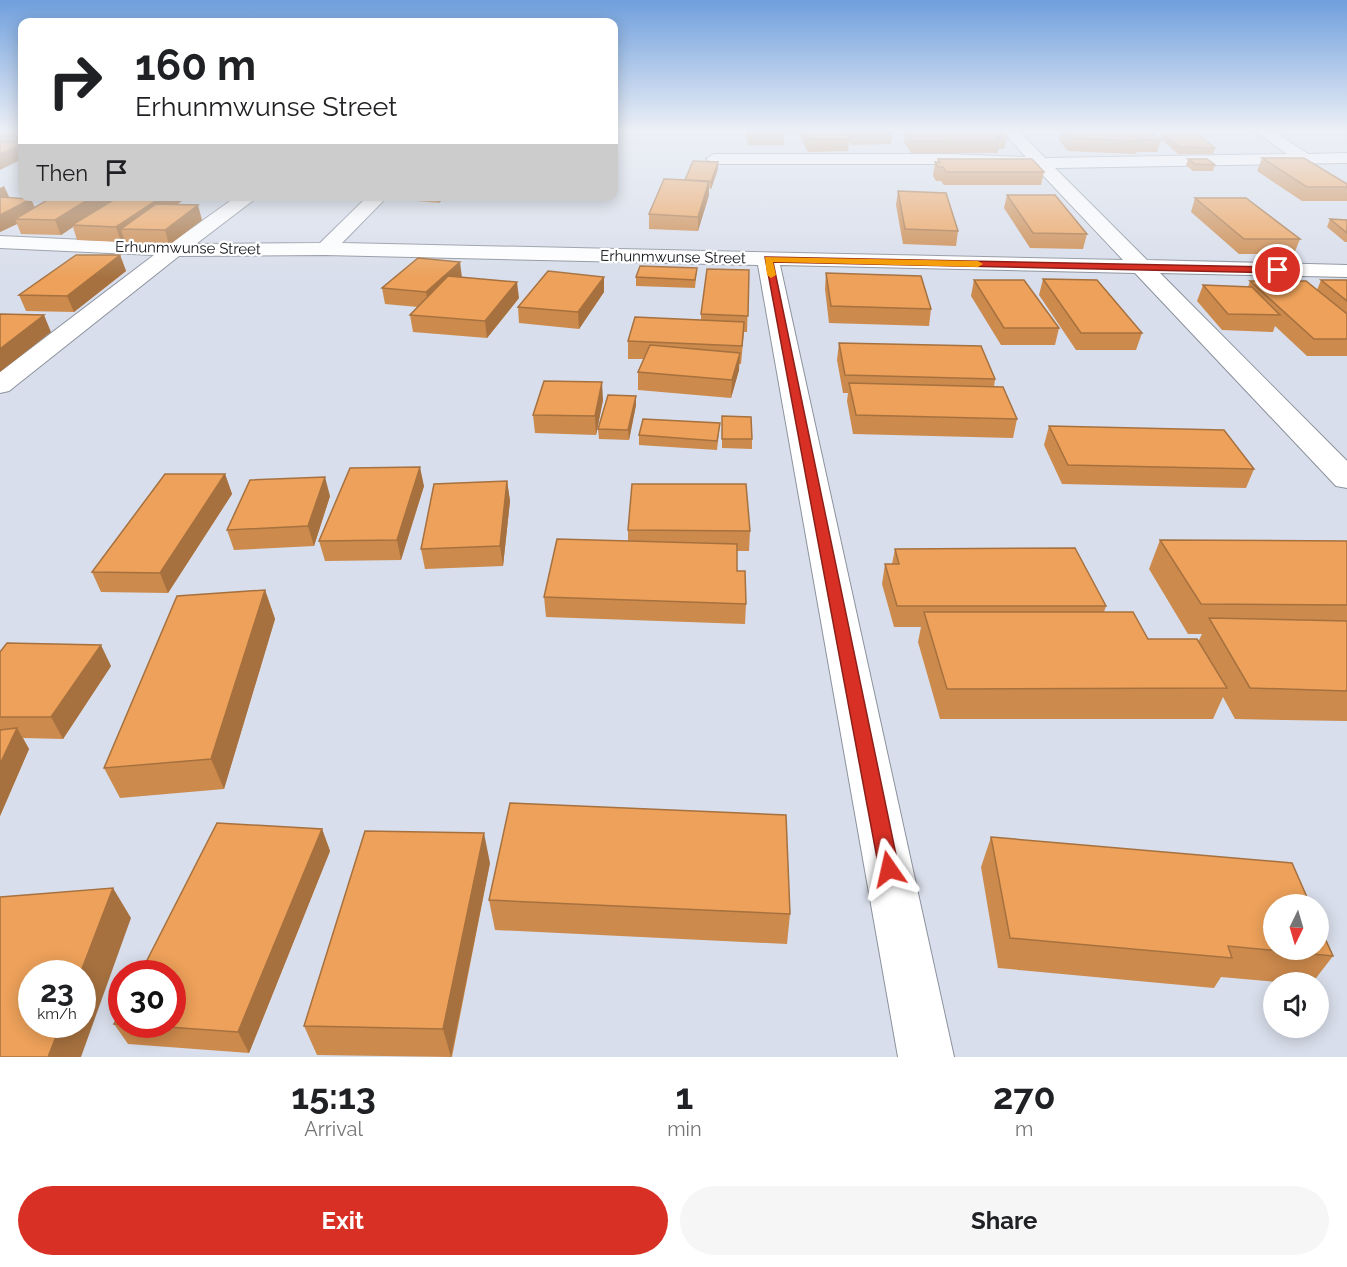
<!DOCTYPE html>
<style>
body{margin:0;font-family:Raleway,sans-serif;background:#f6f6f6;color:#202124;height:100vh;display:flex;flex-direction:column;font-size:22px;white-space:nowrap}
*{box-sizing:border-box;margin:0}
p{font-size:20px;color:#757577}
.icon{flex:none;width:33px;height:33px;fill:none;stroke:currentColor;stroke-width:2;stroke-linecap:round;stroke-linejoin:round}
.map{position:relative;height:1057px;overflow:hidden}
.side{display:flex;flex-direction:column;background:#fff;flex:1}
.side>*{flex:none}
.banner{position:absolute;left:18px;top:18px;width:600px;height:183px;border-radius:12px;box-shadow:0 3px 15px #0003;background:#fff;color:#202124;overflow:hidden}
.needle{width:39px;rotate:185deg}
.buttons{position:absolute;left:1263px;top:894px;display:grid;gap:12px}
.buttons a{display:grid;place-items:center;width:66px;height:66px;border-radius:50%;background:#fff;box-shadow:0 3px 15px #0003;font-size:30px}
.speed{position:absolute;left:18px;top:960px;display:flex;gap:12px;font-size:30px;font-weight:700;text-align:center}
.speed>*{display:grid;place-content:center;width:78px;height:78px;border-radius:50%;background:#fff;box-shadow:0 3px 15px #0003;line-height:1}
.speed small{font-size:15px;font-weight:400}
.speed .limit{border:9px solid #d22;background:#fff;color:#111}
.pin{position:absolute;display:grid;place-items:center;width:51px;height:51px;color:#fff;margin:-26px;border:3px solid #fff;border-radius:50%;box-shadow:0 2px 6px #0007}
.me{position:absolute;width:66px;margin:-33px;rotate:349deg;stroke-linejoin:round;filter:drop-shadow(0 0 4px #0008)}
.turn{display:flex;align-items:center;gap:21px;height:126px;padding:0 18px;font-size:27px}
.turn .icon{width:78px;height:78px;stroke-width:2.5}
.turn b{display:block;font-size:42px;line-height:51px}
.then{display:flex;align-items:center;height:57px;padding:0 18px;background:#0003;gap:12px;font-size:22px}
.eta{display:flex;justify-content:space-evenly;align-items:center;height:102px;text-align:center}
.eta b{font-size:36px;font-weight:700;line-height:42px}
.cta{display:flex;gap:12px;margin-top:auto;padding:12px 18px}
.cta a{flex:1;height:69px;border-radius:36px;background:#d93025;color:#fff;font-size:24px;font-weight:700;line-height:69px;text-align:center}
.cta a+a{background:#f6f6f6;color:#202124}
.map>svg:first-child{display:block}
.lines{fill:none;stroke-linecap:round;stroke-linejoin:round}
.street-casing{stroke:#8c929d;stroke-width:2}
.street{fill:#fff;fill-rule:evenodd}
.wall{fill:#cc8a4d}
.shaded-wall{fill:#a6713f}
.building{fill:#eda15a;stroke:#a6713f;stroke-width:1.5}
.route{fill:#d93025;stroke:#8d1f18;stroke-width:1.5}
.slow{fill:#f59e0b}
.labels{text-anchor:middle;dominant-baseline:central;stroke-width:4.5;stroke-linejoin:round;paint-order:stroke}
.far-street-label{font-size:15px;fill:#121418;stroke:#fff}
</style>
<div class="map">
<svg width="1347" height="1057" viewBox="0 0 1347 1057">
<rect width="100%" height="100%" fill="#d8deeb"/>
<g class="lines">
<defs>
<path id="street" d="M1001,130H1018L1045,158L1287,154L1254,130H1272L1308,154L1347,153V163L1055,168L1147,260L1347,265V277L1160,273L1347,461V488L1336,486L1135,273L780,265L954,1057H898L758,265L325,255L179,256L9,391L0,393V372L154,255L0,248V236L170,244L237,196H259L196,244L320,243L368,196H388L342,243L1123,260L1036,168L950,164H714L706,159L714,154H950L1026,157Z"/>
</defs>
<use href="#street" class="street-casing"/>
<use href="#street" class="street"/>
</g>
<path class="wall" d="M0,130H22V138L18,141L0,140Z
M745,130H784V145H748Z
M797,130H892L893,132L891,144L852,145L849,141L848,151L808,152Z
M905,130L993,133L1007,137L1004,149H998V153H911L904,142Z
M1061,130H1149L1161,140L1157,152H1137L1136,154L1068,151L1059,140Z
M1162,133L1215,148L1213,154H1178L1161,139Z
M1262,158L1347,184V201H1302L1257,171Z
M938,159L1044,172L1041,185H944L941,181H936L933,176L935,162H937Z
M1188,159L1215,165L1213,171H1193L1186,165Z
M718,162V169L711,189L709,188V195L698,231L649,229V214L685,180Z
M4,186L9,198L31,199L35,208L54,196H117L118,198L185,199L176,205L202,220L169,245L126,244L124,239L121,242L77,240L73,227L61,235L21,234L17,224L0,232Z
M898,191L958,231L956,246L903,244L896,205Z
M1007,195L1087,234L1083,249L1030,248L1004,208Z
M186,196H228L222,201L189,200L188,198H186Z
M405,196H446L439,203L405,200Z
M1195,198L1300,239L1294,254H1239L1191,212Z
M1330,219L1347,220V242H1345L1327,227Z
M120,255L126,271L74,312L26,311L19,295Z
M697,268L695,288L636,286V277Z
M749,270L747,332H744L741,364H739V370L731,398L638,390V372L644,359H628V341L701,320V314Z
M826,273L931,309L929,326L829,323L825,289Z
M462,278L519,298L487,338L413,332L410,315L418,307L385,304L382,288Z
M1043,279L1142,333L1136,350H1076L1039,295Z
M974,280L1059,328L1055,345H1001L971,296Z
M1321,280H1347V356H1307L1275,326L1273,332L1222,330L1197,301L1203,285L1248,287L1250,281L1317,290Z
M604,292L579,329L519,323L518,307Z
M839,343L995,379L994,387L1017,419L1013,438L853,434L847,401L848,393H843L837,360Z
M603,400L596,435L535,433L533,415Z
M636,405L629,440L599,439L598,429Z
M722,416L752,439V449L722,448Z
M720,423L717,450L639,445V435Z
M1049,426L1254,469L1246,488L1062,484L1044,445Z
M225,474L232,494L168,593L101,592L92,572Z
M507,481L510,501L503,566L425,569L421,549Z
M424,486L401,560L325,561L319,541Z
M330,496L314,546L234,550L227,530Z
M628,530L750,531L749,551H737V571L746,604L745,624L546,617L544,597L628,541Z
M1160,540L1347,541V721L1235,719L1223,697L1213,719H940L918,642L921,627H894L882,584L885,564H892L895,549L1106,606L1104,612L1148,639L1198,642L1202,634H1188L1149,569Z
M265,590L275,619L224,789L120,798L104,768Z
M0,652L111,666L63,739L23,738L29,749L0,816Z
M322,829L330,851L249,1053L128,1044L114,1024Z
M991,837L1333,956L1313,982H1277L1221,977L1214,988L998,968L981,867Z
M490,863L452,1057L317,1055L304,1026Z
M489,900L790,914L787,944L495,930Z"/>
<path class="shaded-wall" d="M14,130H22V138L18,141Z
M22,144V159L0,170V154Z
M718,162V169L711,189V182Z
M709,181V195L698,231V217Z
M4,186L10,199L0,204V188Z
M94,196H117L118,198L72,225L73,227L61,235L55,220Z
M163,196H184L185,199L139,229H121L124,239L121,242L116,227Z
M221,196H228L222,201Z
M438,196H446L439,203Z
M31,199L37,213L15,219L17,224L0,232V215Z
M198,205L202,220L169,245L165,230Z
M120,255L126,271L74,312L67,296Z
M460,262L462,278L429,309L426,292Z
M604,277V292L579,329L578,312Z
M517,282L519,298L487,338L485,321Z
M44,315L51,332L0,372V349Z
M740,353L739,370L731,398L732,380Z
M602,382L603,400L596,435L595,416Z
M636,396V405L629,440L628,430Z
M420,467L424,486L401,560L397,540Z
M225,474L232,494L168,593L160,573Z
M325,477L330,496L314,546L308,526Z
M507,481L510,501L503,566L500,546Z
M265,590L275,619L224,789L211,759Z
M101,645L111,666L63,739L51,717Z
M17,728L29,749L0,816V764Z
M322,829L330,851L249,1053L238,1032Z
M484,833L490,863L451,1057L443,1029Z
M113,888L131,918L81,1057H48L61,1024H82V974H80Z"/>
<path class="building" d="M748,130H784L785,132H748Z
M804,130H844L850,139H809Z
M851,130H892L893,132H853Z
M906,130H990L993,133H1003L1007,137H997L1000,140L913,141Z
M1063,130H1149L1161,140L1138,139L1140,141L1071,138Z
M1162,133H1196L1215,148L1180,147Z
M0,141L22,142V144L0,154Z
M1262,158H1304L1347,184V187H1307Z
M938,159H1032L1044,172H946L943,167H938L935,162L940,163Z
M1188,159H1207L1215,165L1195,164Z
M693,161L718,162L711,182L685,180Z
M664,179L709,181L698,217L649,214Z
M898,191L946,193L958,231L905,229Z
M1007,195H1055L1087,234L1033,233Z
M54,196H94L55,220L15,219Z
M120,196H163L116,227L72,225Z
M0,197L31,199L0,215Z
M1195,198H1246L1300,239H1244Z
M156,204L198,205L165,230L121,229Z
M1330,219L1347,220V233Z
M76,255H120L67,296L19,295Z
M418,258L460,262L426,292L382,288Z
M640,266L697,268L695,280L636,277Z
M707,269L749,270L748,316L701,314Z
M548,271L604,277L578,312L518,307Z
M826,273L921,276L931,309L831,306Z
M448,276L517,282L485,321L410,315Z
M1043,279L1097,280L1142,333H1081Z
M974,280H1024L1059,328H1004Z
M1321,280H1347V301Z
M1250,281H1306L1347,314V339H1314Z
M1203,285L1252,287L1280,315L1228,314Z
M0,314L44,315L0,349Z
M635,317L744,322L742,346L628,341Z
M839,343L981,346L995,379L845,375Z
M650,345L740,353L732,380L638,372Z
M544,381L602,382L595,416L533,415Z
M849,383L1003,387L1017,419L856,415Z
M608,395L636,396L628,430L598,429Z
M722,416L751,417L752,439H722Z
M643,419L720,423L717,441L639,435Z
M1049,426L1224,430L1254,469L1068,465Z
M420,467L397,540L319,541L350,468Z
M165,474H225L160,573L92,572Z
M325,477L308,526L227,530L250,480Z
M507,481L500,546L421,549L434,484Z
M632,484H746L750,531L628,530Z
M557,539L737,544V571H745L746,604L544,597Z
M1160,540L1347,541V605L1201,604Z
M1075,548L1106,606H897L885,564H899L895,549Z
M265,590L211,759L104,768L177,596Z
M924,612H1133L1148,639H1197L1227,688L947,689Z
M1209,618L1347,621V691L1250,688Z
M7,643L101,645L51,717H0V652Z
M17,728L0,764V730Z
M510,803L786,815L790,914L489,900Z
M217,823L322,829L238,1032L125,1024H172V974H140Z
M365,831L484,833L443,1029L304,1026Z
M991,837L1292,863L1310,904H1274V950H1318V923L1333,956L1228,946L1232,958L1010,938Z
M113,888L80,974H32V1024H61L48,1057H0V897Z
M122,1009V1024H114Z"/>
<linearGradient id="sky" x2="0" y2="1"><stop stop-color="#6f9fdd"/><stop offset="0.47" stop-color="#edf0f6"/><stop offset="1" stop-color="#edf0f6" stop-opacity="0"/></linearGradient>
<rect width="1347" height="278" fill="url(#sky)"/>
<path class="route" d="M765,257L1278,267L1282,270L1278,273L773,262L899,869L896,875L889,878L882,875L879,869Z"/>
<path class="slow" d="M765,257L978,261L983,264L978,267L773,262L776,275L771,278L767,275Z"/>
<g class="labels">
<g class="far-street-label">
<text transform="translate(188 248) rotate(1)">Erhunmwunse Street</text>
<text transform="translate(673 257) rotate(1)">Erhunmwunse Street</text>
</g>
</g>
</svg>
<div class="buttons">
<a><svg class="needle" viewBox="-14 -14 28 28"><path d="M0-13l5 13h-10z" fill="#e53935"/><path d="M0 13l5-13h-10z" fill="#757577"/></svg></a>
<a><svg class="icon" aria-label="sound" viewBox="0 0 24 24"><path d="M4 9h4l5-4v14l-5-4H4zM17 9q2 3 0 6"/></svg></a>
</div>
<div class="speed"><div>23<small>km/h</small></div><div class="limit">30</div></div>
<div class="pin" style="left:1278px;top:270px;background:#d93025"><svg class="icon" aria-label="arrive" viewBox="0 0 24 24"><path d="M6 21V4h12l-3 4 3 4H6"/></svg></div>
<svg class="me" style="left:889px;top:869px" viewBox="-20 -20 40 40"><path d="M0-17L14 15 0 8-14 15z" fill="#d93025" stroke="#fff" stroke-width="4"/></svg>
<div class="banner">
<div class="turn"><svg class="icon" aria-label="right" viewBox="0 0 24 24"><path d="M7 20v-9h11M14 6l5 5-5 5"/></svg><div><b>160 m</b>Erhunmwunse Street</div></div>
<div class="then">Then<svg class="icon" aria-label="arrive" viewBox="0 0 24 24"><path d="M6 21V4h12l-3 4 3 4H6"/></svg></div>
</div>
</div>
<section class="side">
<div class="eta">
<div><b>15:13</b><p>Arrival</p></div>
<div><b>1</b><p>min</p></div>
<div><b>270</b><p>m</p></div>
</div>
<div class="cta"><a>Exit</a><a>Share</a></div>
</section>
